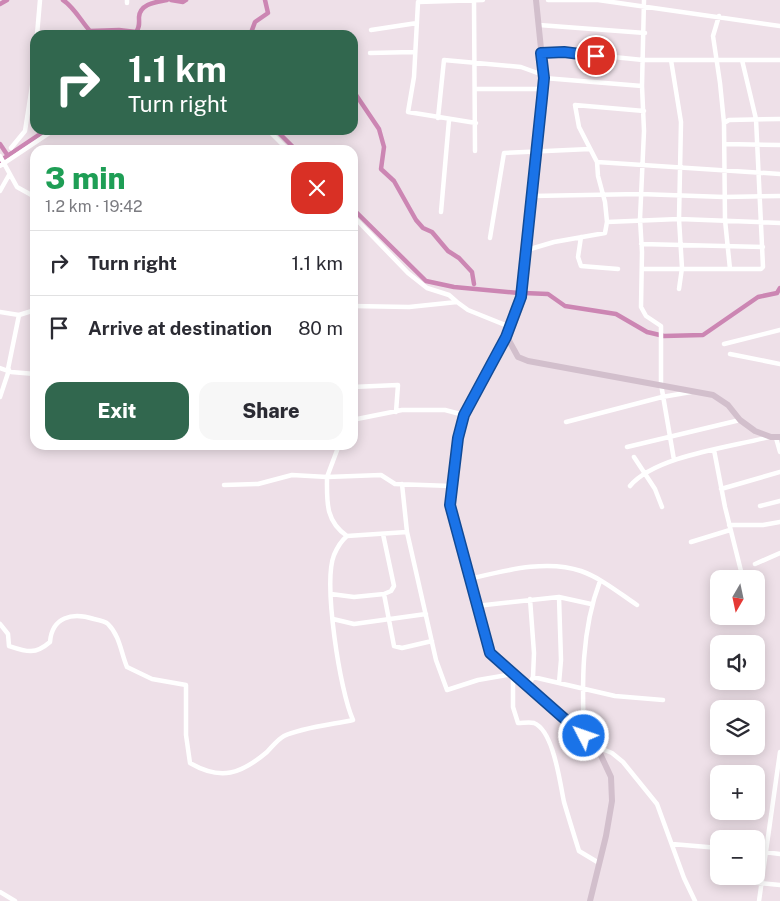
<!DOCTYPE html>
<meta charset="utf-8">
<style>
body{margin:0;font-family:"Public Sans",sans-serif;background:#f7f7f7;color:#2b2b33;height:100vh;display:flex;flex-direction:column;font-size:19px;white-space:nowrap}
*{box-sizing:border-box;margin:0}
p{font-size:16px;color:#7c7c81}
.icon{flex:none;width:28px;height:28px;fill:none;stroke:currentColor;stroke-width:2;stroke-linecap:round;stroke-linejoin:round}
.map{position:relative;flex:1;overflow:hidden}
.details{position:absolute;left:30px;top:145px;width:328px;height:305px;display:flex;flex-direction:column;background:#fff;border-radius:15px;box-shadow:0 2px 12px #0003}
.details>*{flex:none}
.banner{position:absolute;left:30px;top:30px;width:328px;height:105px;border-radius:15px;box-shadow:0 2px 12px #0003;background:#31674e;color:#fff;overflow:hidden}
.needle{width:32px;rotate:189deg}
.tools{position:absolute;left:710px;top:570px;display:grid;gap:10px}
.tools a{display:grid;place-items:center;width:55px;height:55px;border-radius:10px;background:#fff;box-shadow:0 2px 12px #0003;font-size:25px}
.pin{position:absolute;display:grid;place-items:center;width:42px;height:42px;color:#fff;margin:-21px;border:2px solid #fff;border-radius:50%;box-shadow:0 1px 5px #0007}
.me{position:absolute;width:55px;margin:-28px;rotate:311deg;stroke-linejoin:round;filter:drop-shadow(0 0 4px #0008)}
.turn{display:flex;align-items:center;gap:18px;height:105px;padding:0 15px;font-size:22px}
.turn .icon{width:65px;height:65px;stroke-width:2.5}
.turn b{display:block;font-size:35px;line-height:42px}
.round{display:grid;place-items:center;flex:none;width:52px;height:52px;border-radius:15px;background:#f7f7f7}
.summary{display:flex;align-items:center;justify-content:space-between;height:85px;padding:0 15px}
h1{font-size:30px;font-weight:800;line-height:38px;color:#1e9e55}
.action{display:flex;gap:10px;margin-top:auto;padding:10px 15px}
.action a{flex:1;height:58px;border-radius:15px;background:#31674e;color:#fff;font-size:20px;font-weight:800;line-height:58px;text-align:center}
.action a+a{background:#f7f7f7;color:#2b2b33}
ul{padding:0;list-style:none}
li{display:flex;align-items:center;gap:15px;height:65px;padding:0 15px;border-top:1px solid #e1e1e2}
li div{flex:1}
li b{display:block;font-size:19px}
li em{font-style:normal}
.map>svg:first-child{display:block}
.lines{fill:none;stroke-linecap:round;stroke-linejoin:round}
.canal{stroke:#cc86b3;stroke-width:4.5}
.street{stroke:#fff;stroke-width:4.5}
.secondary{stroke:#d2bfcc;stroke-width:6}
.route-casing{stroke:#114b97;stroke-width:12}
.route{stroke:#1a73e8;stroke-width:9}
</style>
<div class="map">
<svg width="780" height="901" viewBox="0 0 780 901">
<rect width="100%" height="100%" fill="#eee0e8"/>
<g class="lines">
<path class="canal" d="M63,0C74,7 81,21 90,31L119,30L136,32C140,27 139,23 139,17C140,3 157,2 167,0
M171,0L183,2L186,0
M0,4L7,0
M255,35L252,30L255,22L268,13L265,0
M352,89L379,129L384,147L381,169L394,181L416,220L423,228L432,232L448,251L459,258L472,272L474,284
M276,130L296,150
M0,144L8,156
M0,161L46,130
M352,208L426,281L454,287L519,293
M524,293L548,294L565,306L616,314L647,332L664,336L703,335L758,297L777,293L780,288"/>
<path class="street" d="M548,0H598L780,26
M644,0L642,86L644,131L640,219L642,252L641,307L646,316L661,326V384L674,460
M474,1L475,151
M127,3V0
M719,16L713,36L720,83L724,123
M539,25L645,33
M371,30L417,23
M37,35L40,0
M370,53L414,52
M541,53L564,52L643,60H780
M671,60L681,122L679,219L682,268L679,289
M544,78L642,86
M476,89H543
M438,118L444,60L521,67L543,75
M476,123L408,112L414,77L418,2L483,0
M268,130L288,150
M725,144L780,145
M11,148L25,131L35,67
M0,156L17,187L35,197
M597,162L780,174
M0,166L54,130
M0,191L9,175
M532,196L640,194L724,197L780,196
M441,212L449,120
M352,215L408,273L427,288L449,295L457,302
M607,222L679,219L780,223
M581,237L578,257L581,266L618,269
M490,238L504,153L590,149
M641,244L763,247
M527,250L554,242L605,233L607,222L605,202L598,176L597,162L579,127L575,105L644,111
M642,269H761L763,267L756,119L742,60
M730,269L725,220L724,123L729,120L780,119
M352,306L409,307L457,302L468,310L510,327
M0,312L19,315L35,310
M724,344L780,330
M730,354L780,364
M0,368L11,372L35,374
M8,369L19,315
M352,387L398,385L396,412
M0,397L9,370
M352,420L402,410H445L464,415
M566,422L662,397L691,392
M776,438L780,452
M339,445L327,477L381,475L395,484L451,486
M627,447L740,420
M714,450L725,507L743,579
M634,457L655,489L662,507
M402,484L407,532L436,660L447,690L478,680L513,674V707L518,723C523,723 530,722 534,723C554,731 560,784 564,802C569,819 574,835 579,851L599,863
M630,486C655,456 731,447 769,437
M721,489L780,472
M760,506L780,501
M729,525H763L780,522
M383,534L394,586L391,591L384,594
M347,536L407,532
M691,542L730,530
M755,564L780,553
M469,579C504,571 546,559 581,571C601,578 619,593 637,605
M331,594L354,597L384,594L394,646L402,648L432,641
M559,597L561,660L559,683
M530,599L534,653L533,677
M476,606L559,597L591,604
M333,619L354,624L426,614
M0,624L8,634L9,646C27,652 35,655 50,642C52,617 72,612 94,619C99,620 105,621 108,624C120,636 121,653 127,667L152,679L186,685V735L190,763C221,781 241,774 267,752C272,747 278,739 284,736C300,728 335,724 353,720C340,692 323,583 334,555C337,548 341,541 347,536C325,521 327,501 327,477L292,475L258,484L224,485
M528,687L533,677L615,696L663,700
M584,736C582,684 581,631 600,581
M597,747L612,753L623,762L657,804L684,878L695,901
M672,844L719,848
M756,851L780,854
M716,879L780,885
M0,892L15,901
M759,901L780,752"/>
<path class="secondary" d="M536,0L544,78L521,297L507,337L464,415L457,438L449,505L490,653L597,747L611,777L612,801L606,836L590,901
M507,337L518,357L528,361L713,395L728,405L740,420L755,431L771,437H780"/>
</g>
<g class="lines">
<defs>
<path id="route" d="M584,736L490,653L450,505L458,438L464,415L506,337L521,297L542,98L544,78L541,53L564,52L596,56"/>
</defs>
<use href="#route" class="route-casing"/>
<use href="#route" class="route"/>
</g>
</svg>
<div class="tools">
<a><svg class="needle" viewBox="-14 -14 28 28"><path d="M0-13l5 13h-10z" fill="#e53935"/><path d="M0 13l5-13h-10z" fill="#7c7c81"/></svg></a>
<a><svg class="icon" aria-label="sound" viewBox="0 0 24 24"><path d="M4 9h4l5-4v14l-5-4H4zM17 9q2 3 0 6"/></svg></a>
<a><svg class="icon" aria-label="layers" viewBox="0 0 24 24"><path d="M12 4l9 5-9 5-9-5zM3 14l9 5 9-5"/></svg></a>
<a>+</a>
<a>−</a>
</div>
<div class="pin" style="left:596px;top:56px;background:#d93025"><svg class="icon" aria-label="arrive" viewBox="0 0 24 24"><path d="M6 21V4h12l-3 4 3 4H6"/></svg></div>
<svg class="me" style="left:584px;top:736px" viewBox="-20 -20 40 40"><circle r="17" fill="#1a73e8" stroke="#fff" stroke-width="3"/><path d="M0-11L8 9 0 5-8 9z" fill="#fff"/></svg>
<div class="banner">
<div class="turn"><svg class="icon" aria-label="right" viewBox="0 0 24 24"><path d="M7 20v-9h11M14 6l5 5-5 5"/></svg><div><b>1.1 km</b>Turn right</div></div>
</div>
<section class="details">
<div class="summary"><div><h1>3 min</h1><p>1.2 km · 19:42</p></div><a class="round" style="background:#d93025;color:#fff"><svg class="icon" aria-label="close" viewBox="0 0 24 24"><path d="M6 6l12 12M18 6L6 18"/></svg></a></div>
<ul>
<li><svg class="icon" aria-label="right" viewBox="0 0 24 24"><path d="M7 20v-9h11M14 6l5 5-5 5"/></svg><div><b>Turn right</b></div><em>1.1 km</em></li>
<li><svg class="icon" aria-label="arrive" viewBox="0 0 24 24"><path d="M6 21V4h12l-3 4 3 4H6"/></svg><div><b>Arrive at destination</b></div><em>80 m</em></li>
</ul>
<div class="action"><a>Exit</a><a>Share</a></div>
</section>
</div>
